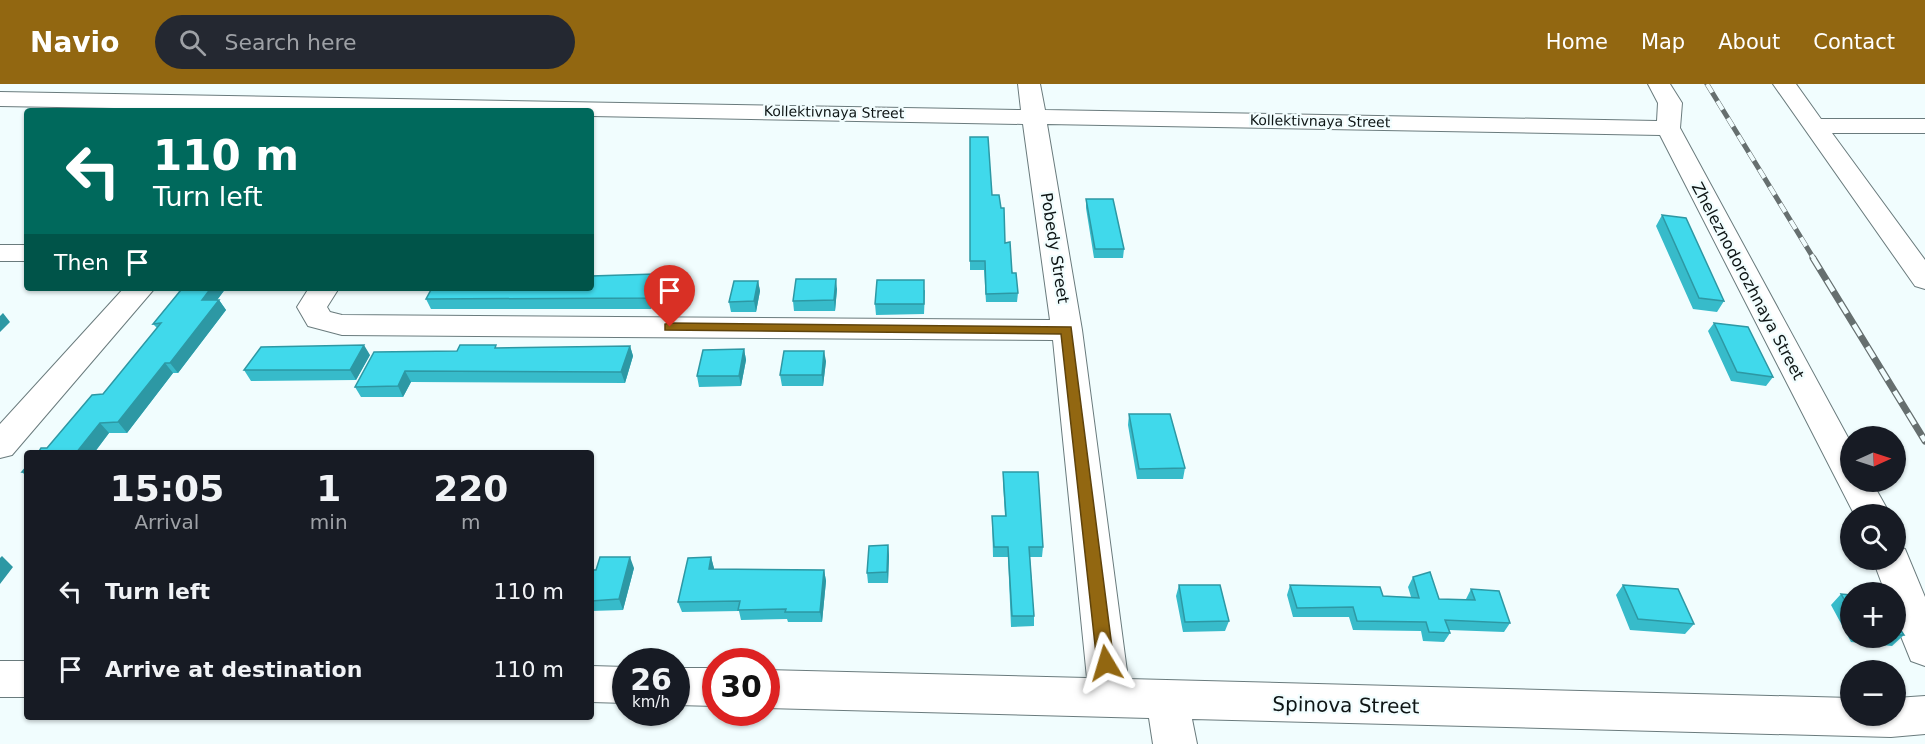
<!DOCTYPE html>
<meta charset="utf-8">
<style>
body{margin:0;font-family:"DejaVu Sans",sans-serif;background:#242831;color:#f1f3f6;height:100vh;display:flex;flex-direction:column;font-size:22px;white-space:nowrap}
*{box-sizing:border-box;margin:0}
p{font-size:20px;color:#9ea1a6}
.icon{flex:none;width:33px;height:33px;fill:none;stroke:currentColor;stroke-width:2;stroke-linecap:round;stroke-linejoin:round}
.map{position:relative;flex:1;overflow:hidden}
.sheet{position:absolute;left:24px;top:366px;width:570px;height:270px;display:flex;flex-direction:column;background:#171b24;border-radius:6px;box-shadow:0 2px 4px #0004}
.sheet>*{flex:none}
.hud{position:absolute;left:24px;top:24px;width:570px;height:183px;border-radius:6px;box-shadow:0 2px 4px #0004;background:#00695c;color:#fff;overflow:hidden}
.needle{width:39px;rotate:87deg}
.tools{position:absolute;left:1840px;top:342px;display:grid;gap:12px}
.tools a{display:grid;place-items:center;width:66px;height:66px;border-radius:50%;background:#171b24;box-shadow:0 2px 4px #0004;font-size:30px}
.speed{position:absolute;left:612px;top:564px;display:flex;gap:12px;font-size:30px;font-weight:700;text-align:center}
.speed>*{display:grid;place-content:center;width:78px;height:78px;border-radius:50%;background:#171b24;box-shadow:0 2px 4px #0004;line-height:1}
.speed small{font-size:15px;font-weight:400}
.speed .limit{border:9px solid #d22;background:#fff;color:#111}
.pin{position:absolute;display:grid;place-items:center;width:51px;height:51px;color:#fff;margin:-62px -26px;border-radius:50% 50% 50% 0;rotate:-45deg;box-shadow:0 0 6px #0007}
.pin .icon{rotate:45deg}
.me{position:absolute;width:66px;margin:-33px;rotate:353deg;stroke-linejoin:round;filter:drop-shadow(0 0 4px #0008)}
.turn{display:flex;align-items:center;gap:21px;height:126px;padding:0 30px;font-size:27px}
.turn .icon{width:78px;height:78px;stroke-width:2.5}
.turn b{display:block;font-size:42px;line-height:51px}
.then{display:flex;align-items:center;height:57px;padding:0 30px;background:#0003;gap:12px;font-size:22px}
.eta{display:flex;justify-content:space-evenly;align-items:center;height:102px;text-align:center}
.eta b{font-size:36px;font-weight:800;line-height:42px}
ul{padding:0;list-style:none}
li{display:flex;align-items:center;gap:18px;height:78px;padding:0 30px}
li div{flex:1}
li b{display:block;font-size:22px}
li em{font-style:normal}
header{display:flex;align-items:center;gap:36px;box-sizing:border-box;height:84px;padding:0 30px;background:#926711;color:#fff}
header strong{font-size:28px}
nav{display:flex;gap:33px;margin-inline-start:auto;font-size:21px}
.search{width:420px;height:54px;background:#242831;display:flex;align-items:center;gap:15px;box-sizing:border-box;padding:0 21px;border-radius:33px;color:#9ea1a6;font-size:22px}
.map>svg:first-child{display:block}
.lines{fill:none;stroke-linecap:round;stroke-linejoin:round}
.minor-casing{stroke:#6a7b7d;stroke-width:2}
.minor{fill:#fff;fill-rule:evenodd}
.rail-far1-casing{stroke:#666f6f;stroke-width:5}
.rail-casing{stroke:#666f6f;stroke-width:7}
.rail-far1{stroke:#f1fdfe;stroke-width:4;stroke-dasharray:10;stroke-linecap:butt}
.rail{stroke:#f1fdfe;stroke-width:4.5;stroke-dasharray:13;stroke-linecap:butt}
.wall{fill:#37bbca}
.shaded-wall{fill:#2d98a4}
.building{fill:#40d9eb;stroke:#2d98a4;stroke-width:1.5}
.route{fill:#926711;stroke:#5f430b;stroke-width:1.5}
.labels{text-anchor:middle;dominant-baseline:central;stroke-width:4.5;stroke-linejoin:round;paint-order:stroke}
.far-street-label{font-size:14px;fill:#0e1515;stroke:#f1fdfe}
.street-label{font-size:16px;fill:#0e1515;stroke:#f1fdfe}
.near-street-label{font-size:20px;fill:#0e1515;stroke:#f1fdfe}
</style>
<header>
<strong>Navio</strong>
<div class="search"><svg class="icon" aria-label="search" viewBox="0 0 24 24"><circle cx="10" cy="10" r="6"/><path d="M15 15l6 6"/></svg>Search here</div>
<nav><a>Home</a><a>Map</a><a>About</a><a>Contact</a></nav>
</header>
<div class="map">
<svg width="1925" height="660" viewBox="0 0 1925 660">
<rect width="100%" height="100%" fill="#f1fdfe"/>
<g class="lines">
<defs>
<path id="minor" d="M1018,0H1040L1045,26L1657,37L1658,19L1648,0H1670L1682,19L1680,44L1851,359V398H1872L1890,430H1854L1660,51L1047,40L1082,246L1128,595L1851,614V632H1896V614L1925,612V650L1891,653L1192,635L1197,660H1153L1149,634L766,624V586L1087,594L1053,256L342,251L308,242L297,223L309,204H339L327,223L330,228L342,231L1050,236L1023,40L591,32V27H289L0,22V8L1021,26Z
M1773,0H1796L1821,35H1925V49H1832L1925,176V205L1915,202Z
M0,161H27V177H0Z
M124,204H155L12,371L0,374V340Z
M1896,462L1905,465L1925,513V582L1911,577L1896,540V508H1885L1873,476H1896Z
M0,577H27V613H0Z
M591,582L626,583V619L591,618Z
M676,584H716V622L676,621Z"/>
</defs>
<use href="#minor" class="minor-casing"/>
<use href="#minor" class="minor"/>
<defs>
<path id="rail-far1" d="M1707,0L1814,175"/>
<path id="rail" d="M1813,174L1925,357"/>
</defs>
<use href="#rail-far1" class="rail-far1-casing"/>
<use href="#rail" class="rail-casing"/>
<use href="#rail-far1" class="rail-far1"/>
<use href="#rail" class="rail"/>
</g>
<path class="wall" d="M970,53L992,111L1018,209L1017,218H986L984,186H970Z
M1086,115L1124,165L1123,174H1094L1086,124Z
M1662,131L1724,217L1717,228L1693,225L1656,142Z
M758,197L760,207L756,228H731L729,218Z
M658,201L651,225H431L426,215Z
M179,204H226L217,216H219L226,226L178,289H173L127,349H109L94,369H38L47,364L103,310L157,244L153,240L179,208L178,206Z
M837,205L835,227H794L793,217Z
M925,206L924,230L876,231L875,220Z
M1714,239L1773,293L1766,302L1731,297L1708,247Z
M630,262L633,272L625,299L411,298L403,313H361L355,303L457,267L498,264Z
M744,265L746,276L741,302L699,303L697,292Z
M370,271L356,296L251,297L244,286Z
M826,277L823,302H782L780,291Z
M1129,330L1185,384L1183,395H1137L1128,341Z
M27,382V393L22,388Z
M1003,388L1043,463L1042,473H1030L1034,532V542L1011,543L1008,473H993L992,432H1005L1003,399Z
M888,461L889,472L888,499H868L867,489Z
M711,473L714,485L824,486L826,497L822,538H788L787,535L741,536L739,527L682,528L678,518Z
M634,484L623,526L591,527V486Z
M1413,493L1439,515L1466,516V515L1471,505L1510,539L1504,548L1449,546L1450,549L1444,558L1423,557L1421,547L1353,546L1349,533H1293L1287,511L1290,501L1383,512L1411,513L1408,503Z
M1179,501L1229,537L1225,547L1183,548L1176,512Z
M1623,501L1694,540L1685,550L1630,546L1616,511Z
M1841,510L1851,511V554H1896V539L1904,551L1892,562L1851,558L1831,521Z"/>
<path class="shaded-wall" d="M655,190L658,201L651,225L648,214Z
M836,195L837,205L835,227L834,216Z
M758,197L760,207L756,228L754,217Z
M211,204H226L209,227L202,216Z
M219,216L226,226L178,289L170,279Z
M3,229L10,238L0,248V232Z
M364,261L370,271L356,296L350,286Z
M630,262L633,272L625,299L621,288Z
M744,265L746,276L741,302L739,292Z
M824,267L826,277L823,302L822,291Z
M165,279L173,289L127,349L118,338Z
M405,287L411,298L403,313L398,302Z
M100,339L109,349L94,369H76Z
M888,461L889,472L888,499L887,488Z
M2,472L13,483L0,500V474Z
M630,473L634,484L623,526L619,515Z
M711,473L714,484L712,496L709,485Z
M824,486L826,497L822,538L820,528Z"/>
<path class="building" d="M970,53H988L992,111H999L1001,124H1004L1005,159L1010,158L1012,189H1016L1018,209L986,210L985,177H970Z
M1086,115H1113L1124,165H1095Z
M1662,131L1686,134L1724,217L1699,214Z
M655,190L648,214L426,215L432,204H591V192Z
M796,195H836L834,216L793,217Z
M877,196H924V220H875Z
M734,197H758L754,217L729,218Z
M179,204H211L202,216H219L170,279H165L118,338L100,339L76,369H38L41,364H47L92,311L103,310L161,239L153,240L181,206H178Z
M1714,239L1748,243L1773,293L1737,288Z
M364,261L350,286H244L261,263Z
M460,261H496L495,264L630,262L621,288L405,287L398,302L355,303L374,268L457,267Z
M744,265L739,292H697L703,266Z
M784,267H824L822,291H780Z
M1129,330H1170L1185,384L1139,385Z
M27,382V388H22Z
M1003,388H1038L1043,463H1029L1034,532H1012L1008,463H994L992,432H1006Z
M888,461L887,488L867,489L869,462Z
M600,473H630L619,515L591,517V486H596Z
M711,473L709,485L824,486L820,528H785L786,525L738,526L740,517L678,518L688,474Z
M1430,488L1439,515L1475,516L1471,505L1499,507L1510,539L1445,536L1450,549L1429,548L1426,538L1357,537L1353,523L1297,524L1290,501L1380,503L1383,512L1419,514L1413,493Z
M1179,501H1220L1229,537L1185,538Z
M1623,501L1678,505L1694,540L1638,535Z
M1841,510L1851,511V527Z
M1896,539L1904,551H1896Z"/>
<path class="route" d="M670,239L1071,243L1114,579L1112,584L1106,586L1100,584L1097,579L1061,250L665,246V240Z"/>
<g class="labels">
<g class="far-street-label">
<text transform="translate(834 28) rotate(1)">Kollektivnaya Street</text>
<text transform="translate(1320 37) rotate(1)">Kollektivnaya Street</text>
</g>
<g class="street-label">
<text transform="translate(1055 164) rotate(81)">Pobedy Street</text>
<text transform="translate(1748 197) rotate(62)">Zheleznodorozhnaya Street</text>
</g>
<g class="near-street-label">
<text transform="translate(1346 621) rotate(1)">Spinova Street</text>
</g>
</g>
</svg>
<div class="tools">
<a><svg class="needle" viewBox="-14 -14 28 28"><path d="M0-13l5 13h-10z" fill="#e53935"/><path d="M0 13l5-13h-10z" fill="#9ea1a6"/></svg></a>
<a><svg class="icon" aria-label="search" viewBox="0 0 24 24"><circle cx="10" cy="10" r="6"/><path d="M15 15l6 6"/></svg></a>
<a>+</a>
<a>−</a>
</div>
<div class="speed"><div>26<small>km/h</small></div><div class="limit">30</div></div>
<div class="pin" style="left:670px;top:243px;background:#d93025"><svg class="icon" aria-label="arrive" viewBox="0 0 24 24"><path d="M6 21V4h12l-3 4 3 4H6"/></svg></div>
<svg class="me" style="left:1106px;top:579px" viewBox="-20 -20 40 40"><path d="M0-17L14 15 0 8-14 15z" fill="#926711" stroke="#fff" stroke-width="4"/></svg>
<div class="hud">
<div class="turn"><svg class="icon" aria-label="left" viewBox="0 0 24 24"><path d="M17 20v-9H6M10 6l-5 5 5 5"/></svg><div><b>110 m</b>Turn left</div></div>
<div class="then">Then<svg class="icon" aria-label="arrive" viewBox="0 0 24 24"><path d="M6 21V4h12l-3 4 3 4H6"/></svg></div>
</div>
<section class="sheet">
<div class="eta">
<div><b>15:05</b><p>Arrival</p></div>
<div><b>1</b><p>min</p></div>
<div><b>220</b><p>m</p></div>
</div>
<ul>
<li><svg class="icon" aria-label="left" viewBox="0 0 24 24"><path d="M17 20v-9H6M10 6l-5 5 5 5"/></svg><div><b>Turn left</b></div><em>110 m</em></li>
<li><svg class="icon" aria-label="arrive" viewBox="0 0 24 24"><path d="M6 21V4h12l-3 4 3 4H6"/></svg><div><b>Arrive at destination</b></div><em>110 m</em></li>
</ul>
</section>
</div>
